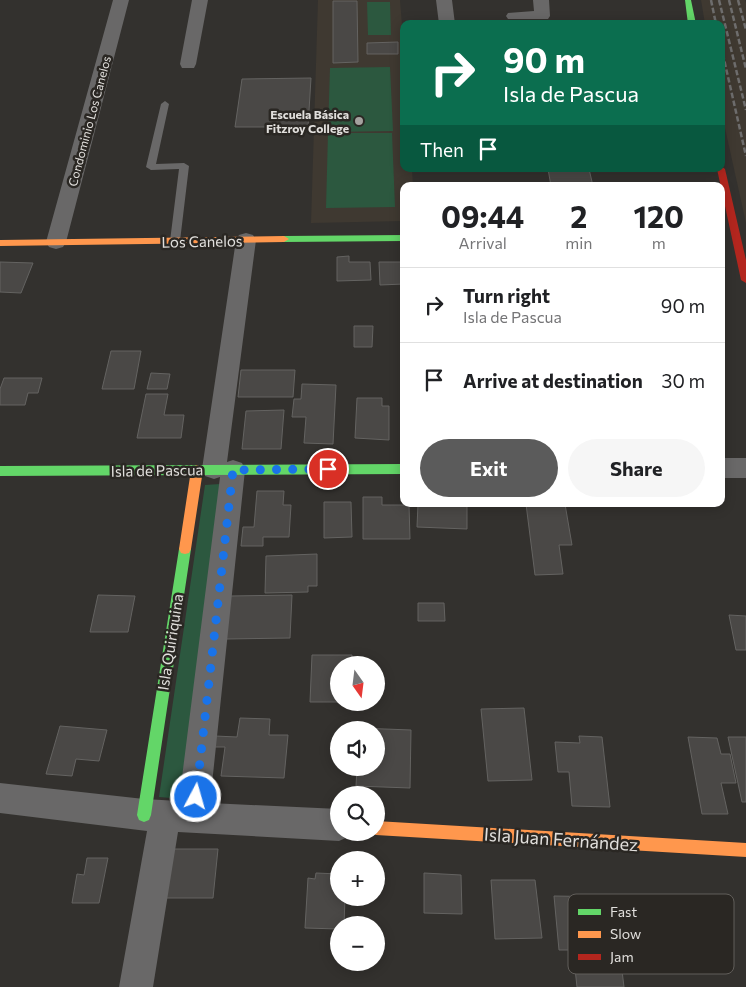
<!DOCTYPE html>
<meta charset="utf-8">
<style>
body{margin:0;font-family:Commissioner,sans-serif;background:#f6f6f6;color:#202124;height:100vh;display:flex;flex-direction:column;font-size:19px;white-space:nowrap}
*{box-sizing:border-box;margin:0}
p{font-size:16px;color:#757577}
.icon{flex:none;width:28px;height:28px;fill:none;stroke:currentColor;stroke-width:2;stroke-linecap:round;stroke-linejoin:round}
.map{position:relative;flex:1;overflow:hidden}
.side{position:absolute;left:400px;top:182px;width:325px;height:325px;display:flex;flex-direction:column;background:#fff;border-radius:10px;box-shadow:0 2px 12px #0003}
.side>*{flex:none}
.guide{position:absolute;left:400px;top:20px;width:325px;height:152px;border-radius:10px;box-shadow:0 2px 12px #0003;background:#0b6e4f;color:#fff;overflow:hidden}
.needle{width:32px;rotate:166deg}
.fabs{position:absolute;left:330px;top:656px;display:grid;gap:10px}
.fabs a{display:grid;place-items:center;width:55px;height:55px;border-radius:50%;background:#fff;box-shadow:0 2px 12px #0003;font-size:25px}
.pin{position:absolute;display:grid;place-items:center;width:42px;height:42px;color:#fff;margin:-21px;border:2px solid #fff;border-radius:50%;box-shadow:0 1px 5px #0007}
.me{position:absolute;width:55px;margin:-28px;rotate:6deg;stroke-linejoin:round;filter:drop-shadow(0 0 4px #0008)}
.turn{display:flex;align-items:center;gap:18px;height:105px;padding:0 20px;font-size:22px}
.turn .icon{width:65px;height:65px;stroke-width:2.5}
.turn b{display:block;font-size:35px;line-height:42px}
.then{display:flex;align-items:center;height:48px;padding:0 20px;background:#0003;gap:10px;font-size:19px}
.eta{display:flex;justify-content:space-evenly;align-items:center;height:85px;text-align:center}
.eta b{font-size:30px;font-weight:700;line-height:35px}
.button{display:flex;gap:10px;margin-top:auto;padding:10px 20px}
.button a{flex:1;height:58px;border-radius:30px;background:#5b5b5b;color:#fff;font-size:20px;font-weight:700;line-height:58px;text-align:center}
.button a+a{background:#f6f6f6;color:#202124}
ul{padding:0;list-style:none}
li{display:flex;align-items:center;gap:15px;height:75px;padding:0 20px;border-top:1px solid #e0e0e0}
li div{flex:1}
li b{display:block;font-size:19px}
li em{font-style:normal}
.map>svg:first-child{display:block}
.built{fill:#3f3931}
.green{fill:#2c583f}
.building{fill:#4a4846;stroke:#646361}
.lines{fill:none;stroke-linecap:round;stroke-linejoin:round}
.lane{fill:#696868;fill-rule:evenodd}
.street{fill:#696868;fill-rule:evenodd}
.fast{fill:#63d668;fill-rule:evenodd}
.slow{fill:#ff974d;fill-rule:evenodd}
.jam{fill:#b3261e;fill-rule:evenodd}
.rail{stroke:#6e6d6d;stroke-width:2.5;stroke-dasharray:5.5 2.5;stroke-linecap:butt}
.route{stroke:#1a73e8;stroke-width:9;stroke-dasharray:0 16.2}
.poi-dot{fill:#a4a29f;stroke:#2a2723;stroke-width:2}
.labels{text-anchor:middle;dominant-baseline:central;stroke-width:5;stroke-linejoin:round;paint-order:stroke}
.far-poi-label{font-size:12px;font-weight:bold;fill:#e1dfdc;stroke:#2a2723;text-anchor:end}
.far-street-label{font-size:12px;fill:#e1dfdc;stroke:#2a2723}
.street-label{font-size:15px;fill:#e1dfdc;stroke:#2a2723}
.near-street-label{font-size:18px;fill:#e1dfdc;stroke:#2a2723}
.key{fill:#2a2723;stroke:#615e5a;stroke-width:1}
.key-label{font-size:14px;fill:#e1dfdc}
</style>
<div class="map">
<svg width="746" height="987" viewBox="0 0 746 987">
<rect width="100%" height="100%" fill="#33312e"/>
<path class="built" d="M318,0H400L404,50V169H412L413,186H404V221L311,223Z
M701,0H745L746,3V223L721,110V24H705Z"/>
<path class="green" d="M367,2H390L391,35H368Z
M390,67L393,131L328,132L330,68Z
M328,133H392L395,207L326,208Z
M220,484L183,799L159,797L205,485Z"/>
<path class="building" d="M333,1H357L358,62L333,63Z
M398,42V54H367V43Z
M311,78L308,127H235L242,79Z
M548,169H589L593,186H551Z
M349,256V262H370L371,280L337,281V257Z
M0,262L33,263L21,293L0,292Z
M379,262H404V284L380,285Z
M354,326H373L372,347H354Z
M111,351H141L134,389H102Z
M241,370H295L293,397H238Z
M151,373L170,374L167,389H147Z
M4,378H42L38,393H28L25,405H0V389Z
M302,384L336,385L333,444L304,443L306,417H292L294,399H301Z
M146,394H168L164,415H184L181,438H137Z
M357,398H382V406H389V440L355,438Z
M284,410L281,449H242L246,411Z
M257,491H284L283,505H291L289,537H263V546H241L243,527H254Z
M363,497H382V505H409L410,539H363Z
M324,502H351L352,537L324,538Z
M418,504H467V529L417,527Z
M526,504H565L572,545H559L563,574L535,575Z
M317,554V586H308V592L265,593L266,556Z
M98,595L135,596L128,632H90Z
M292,595L290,638L226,639L230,596Z
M418,603H444L445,621H418Z
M729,615L746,616V650H736Z
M312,655H352V665H339V702H310Z
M524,708L532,780L488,781L481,709Z
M240,718L270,719L269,735H288L284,778L221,776L225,747H213L215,736L237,737Z
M60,726L107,730L99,761L76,759L72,776L46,774Z
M359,728L411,730L410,788L356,786L357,768H376V730H359Z
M579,736L602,737L610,807L572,806L569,772H558L555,742L580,743Z
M688,737L717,738L721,754H730L736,783H721L728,814H702Z
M728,737H746V802H742Z
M169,849H218L213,898H163Z
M87,858H108L99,903H72L77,874L84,875Z
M316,873L339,874V898H345L344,925H339V929L305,928L308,878L315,879Z
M424,873L461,875L462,914L424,913Z
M491,880H535L542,938L495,939Z
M554,896L613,897L624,987H577L573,950H559Z"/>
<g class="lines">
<path class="lane" d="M165,101L169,104L156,164L184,163L189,166L180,241L175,244L170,241L179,169L151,170L146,167L161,104Z"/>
<path class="street" d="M113,0H129L66,242L63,247L56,249L49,247L46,242Z
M192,0H208L196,64L194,68H182L180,64Z
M436,0H452L455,24H439Z
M533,0H549L550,16L548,19H508L506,16L508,13L534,11Z
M246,233L253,235L256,240L227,462L233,460L242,463L245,470L210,803L339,809V832H352L350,836L339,841L178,832L153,987H119L147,831L0,813V783L144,799L179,801L220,477L214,479L205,476L202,469L236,240L239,235Z
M721,458H746V478H721Z"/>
<path class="fast" d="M685,0H691L696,24H688Z
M404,235V241L284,242L279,239L284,236Z
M404,464V474L0,476V466Z
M185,544L189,545L191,549L151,815L149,820L144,822L139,820L137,815L179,549L181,545Z"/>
<path class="slow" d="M284,236L289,239L284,242L0,246V240Z
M197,465L201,467L203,470L191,549L189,553L185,554L181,553L179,549L191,470L193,467Z
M376,821L746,843V857L376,835L371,832H376Z"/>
<path class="jam" d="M721,166L725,169L746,260V283L741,280L717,169H721Z"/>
<path class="rail" d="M711,0L716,24
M719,0L746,110
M729,0L746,69
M738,0L746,30
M721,46L746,156"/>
</g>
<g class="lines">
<path class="route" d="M196,797L233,470L328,469"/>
</g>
<circle class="poi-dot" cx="359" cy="121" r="5"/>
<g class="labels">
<g class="far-poi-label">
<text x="349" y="114">Escuela Básica<tspan x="349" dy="14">Fitzroy College</tspan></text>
</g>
<g class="far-street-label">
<text transform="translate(89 121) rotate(-75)">Condominio Los Canelos</text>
</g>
<g class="street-label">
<text transform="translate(202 241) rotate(-1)">Los Canelos</text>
<text transform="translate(157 470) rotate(-1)">Isla de Pascua</text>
<text transform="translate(170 642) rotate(-81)">Isla Quiriquina</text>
</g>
<g class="near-street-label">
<text transform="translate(561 839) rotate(4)">Isla Juan Fernández</text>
</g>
</g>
<rect x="568" y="894" width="166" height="80" rx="8" class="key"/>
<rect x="578" y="909" width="23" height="6" fill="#63d668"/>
<rect x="578" y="931" width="23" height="7" fill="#ff974d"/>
<rect x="578" y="954" width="23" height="6" fill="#b3261e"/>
<g class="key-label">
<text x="610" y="917">Fast</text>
<text x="610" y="939">Slow</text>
<text x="610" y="962">Jam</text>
</g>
</svg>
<div class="fabs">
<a><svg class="needle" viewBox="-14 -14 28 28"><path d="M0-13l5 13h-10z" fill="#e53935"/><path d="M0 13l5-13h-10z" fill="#757577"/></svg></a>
<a><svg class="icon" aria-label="sound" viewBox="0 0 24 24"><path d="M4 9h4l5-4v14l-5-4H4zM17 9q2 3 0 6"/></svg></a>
<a><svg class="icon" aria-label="search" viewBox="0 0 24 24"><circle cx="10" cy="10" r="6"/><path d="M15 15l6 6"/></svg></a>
<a>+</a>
<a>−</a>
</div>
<div class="pin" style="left:328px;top:469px;background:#d93025"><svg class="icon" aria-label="arrive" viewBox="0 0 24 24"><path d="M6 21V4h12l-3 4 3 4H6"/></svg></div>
<svg class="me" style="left:196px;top:797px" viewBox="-20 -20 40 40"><circle r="17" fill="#1a73e8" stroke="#fff" stroke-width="3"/><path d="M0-11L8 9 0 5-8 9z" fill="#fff"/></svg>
<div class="guide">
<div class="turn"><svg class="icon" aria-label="right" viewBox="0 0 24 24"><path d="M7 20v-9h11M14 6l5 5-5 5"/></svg><div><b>90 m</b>Isla de Pascua</div></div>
<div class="then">Then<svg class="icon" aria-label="arrive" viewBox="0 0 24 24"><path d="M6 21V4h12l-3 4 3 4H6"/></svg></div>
</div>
<section class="side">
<div class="eta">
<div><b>09:44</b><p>Arrival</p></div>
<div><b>2</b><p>min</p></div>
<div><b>120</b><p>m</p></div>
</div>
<ul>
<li><svg class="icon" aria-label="right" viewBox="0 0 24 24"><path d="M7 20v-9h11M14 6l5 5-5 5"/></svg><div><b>Turn right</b><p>Isla de Pascua</p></div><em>90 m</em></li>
<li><svg class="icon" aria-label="arrive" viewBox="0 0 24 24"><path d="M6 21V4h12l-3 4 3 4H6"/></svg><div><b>Arrive at destination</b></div><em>30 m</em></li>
</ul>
<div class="button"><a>Exit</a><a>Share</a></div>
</section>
</div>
